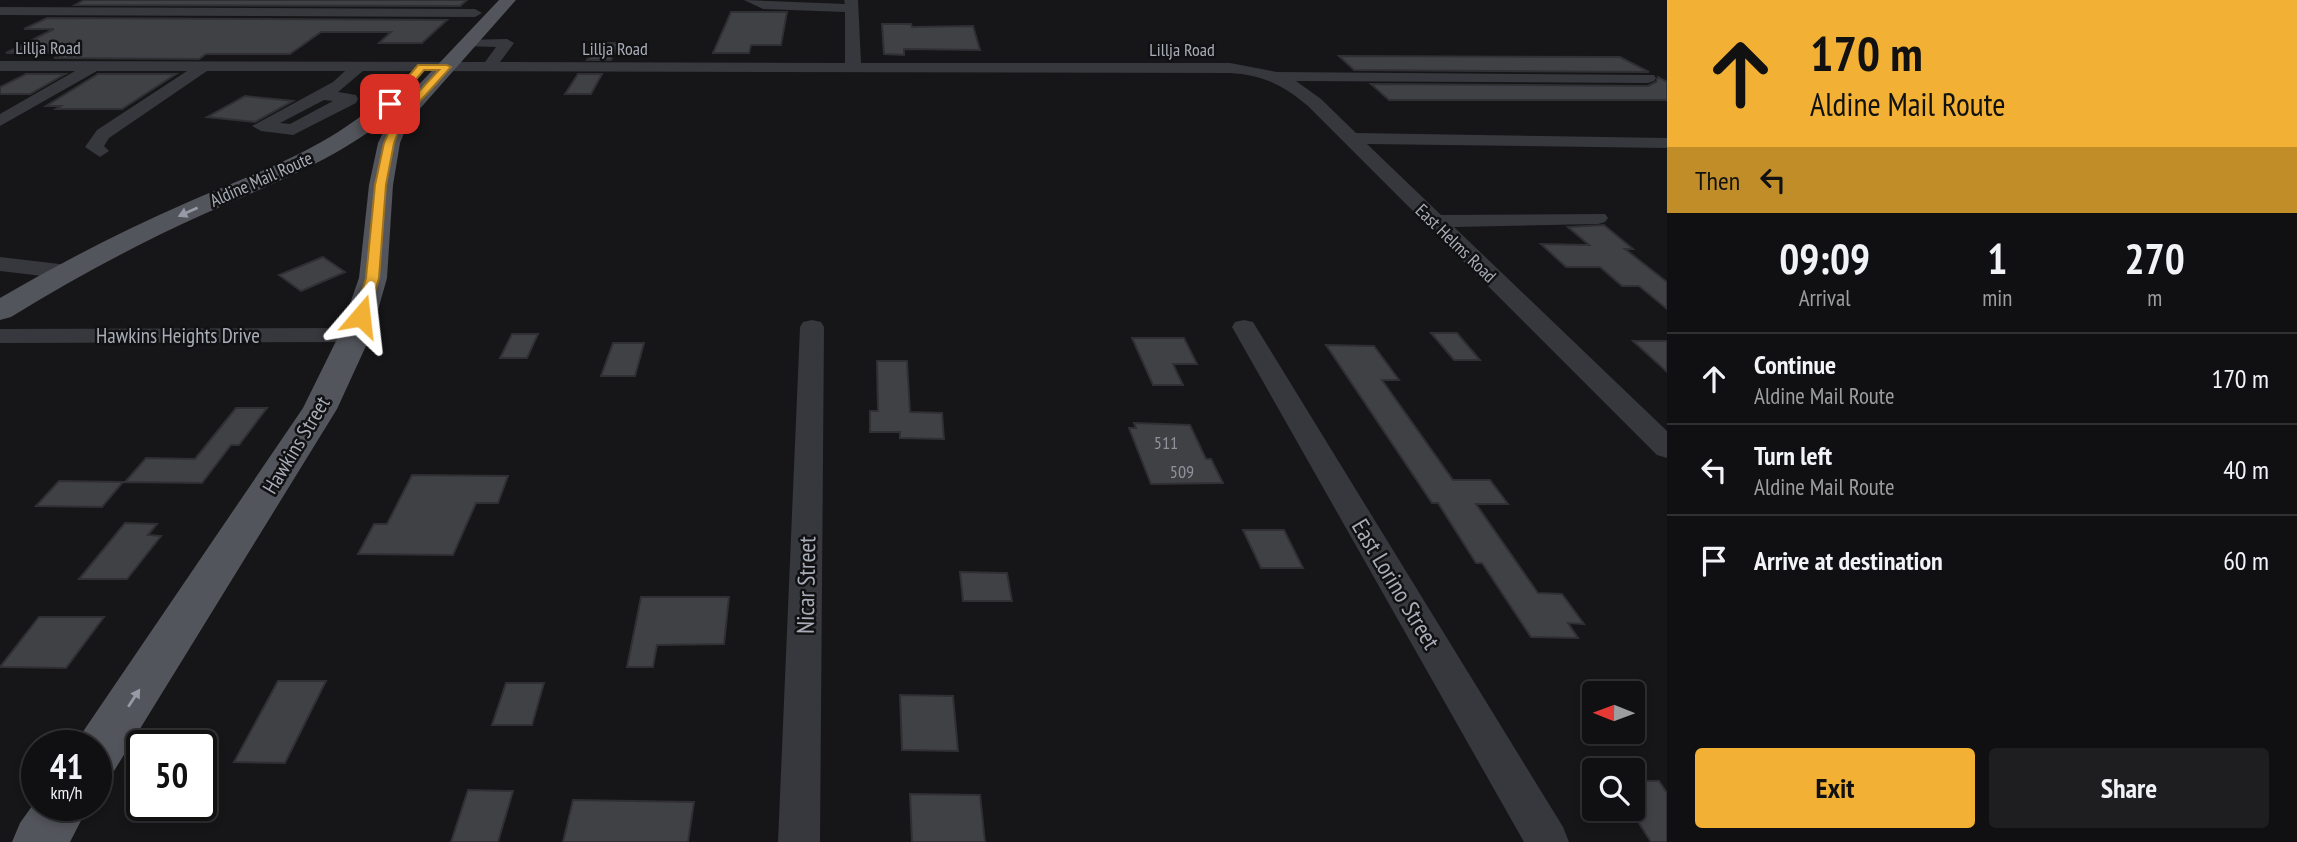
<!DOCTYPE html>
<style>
body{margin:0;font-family:"PT Sans Narrow",sans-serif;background:#1e1e20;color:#f1f3f6;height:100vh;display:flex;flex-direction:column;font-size:26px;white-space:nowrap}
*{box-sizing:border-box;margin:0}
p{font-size:23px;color:#9c9d9f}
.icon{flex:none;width:38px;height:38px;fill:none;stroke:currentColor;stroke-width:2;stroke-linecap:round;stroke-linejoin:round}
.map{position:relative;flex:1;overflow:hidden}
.panel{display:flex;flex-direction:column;background:#101012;width:630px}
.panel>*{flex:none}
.guide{background:#f2b134;color:#111;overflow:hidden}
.needle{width:46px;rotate:271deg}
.tools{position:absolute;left:1582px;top:681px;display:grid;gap:14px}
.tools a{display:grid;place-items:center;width:63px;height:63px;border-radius:7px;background:#101012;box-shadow:0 4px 10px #0003,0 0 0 2px #303032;font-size:35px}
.speed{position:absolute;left:21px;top:730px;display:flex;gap:14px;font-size:35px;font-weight:700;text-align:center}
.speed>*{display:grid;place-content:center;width:91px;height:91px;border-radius:50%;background:#101012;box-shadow:0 4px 10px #0003,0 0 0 2px #303032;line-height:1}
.speed small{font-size:18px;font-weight:400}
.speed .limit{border:4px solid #111;border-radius:10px;background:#fff;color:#111}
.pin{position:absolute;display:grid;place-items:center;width:60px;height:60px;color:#fff;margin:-30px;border-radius:14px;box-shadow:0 4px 10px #0006}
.me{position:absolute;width:77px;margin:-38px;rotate:17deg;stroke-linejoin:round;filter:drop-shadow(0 0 5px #0008)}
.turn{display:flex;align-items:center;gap:24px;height:147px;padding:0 28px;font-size:32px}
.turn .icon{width:91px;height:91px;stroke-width:2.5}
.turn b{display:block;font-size:49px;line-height:60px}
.then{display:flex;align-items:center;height:66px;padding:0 28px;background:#0003;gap:14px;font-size:26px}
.eta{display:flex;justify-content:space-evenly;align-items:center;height:119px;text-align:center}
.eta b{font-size:42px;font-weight:800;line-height:49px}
.primary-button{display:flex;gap:14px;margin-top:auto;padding:14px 28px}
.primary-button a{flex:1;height:80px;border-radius:7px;background:#f2b134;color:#111;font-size:28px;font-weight:800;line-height:80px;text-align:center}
.primary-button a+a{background:#1e1e20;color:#f1f3f6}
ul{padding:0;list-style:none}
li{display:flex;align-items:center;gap:21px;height:91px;padding:0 28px;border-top:2px solid #303032}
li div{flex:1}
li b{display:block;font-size:26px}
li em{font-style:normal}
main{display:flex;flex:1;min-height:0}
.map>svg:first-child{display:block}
.building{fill:#404145;stroke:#303034;stroke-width:2}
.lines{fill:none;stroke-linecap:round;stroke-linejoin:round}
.minor{fill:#37383d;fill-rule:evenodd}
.major{fill:#53555c;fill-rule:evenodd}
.oneway{fill:#979ba6}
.route{fill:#f2b134;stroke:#9d7322;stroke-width:2}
.labels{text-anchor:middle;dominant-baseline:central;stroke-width:5;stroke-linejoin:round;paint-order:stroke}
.far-street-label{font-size:18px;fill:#a8adb8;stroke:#111113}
.number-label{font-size:18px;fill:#8e929b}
.street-label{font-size:21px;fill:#a8adb8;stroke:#111113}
.near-street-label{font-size:24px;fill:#a8adb8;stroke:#111113}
</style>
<main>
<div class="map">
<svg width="1667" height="842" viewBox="0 0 1667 842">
<rect width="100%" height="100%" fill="#161618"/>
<path class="building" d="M84,0H467L460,6L75,5Z
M731,12H787L781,45H751L749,53H713Z
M47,18L447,20L422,43H379L391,32H321L290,54H206L199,59L54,58L64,53H6L54,29H24Z
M882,24H911L912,27L973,26L980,50L904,49V55L884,54Z
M597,43H620L611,60H587Z
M1339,56L1620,57L1649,72L1354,70Z
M26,74H65L30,94H0V87Z
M98,74H176L122,109H56L61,106H46Z
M578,74H602L591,94H565Z
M1658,77L1667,82V100H1389L1371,84L1648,86L1656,82Z
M245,96L293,101L255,122L207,117Z
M1604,225L1633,249H1625L1667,282V309L1639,286H1622L1600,267H1566L1541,244L1589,245L1568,227Z
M323,257L345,272L301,291L279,275Z
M1431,333H1457L1480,360H1454Z
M512,334H538L527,358H500Z
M1132,338H1184L1197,364H1173L1183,385H1153Z
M1633,341H1667V372Z
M613,343H644L635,376H601Z
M1326,345L1374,346L1399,380H1382L1453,480H1490L1508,504H1476L1538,593L1562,594L1584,624L1568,623L1578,638L1531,637L1482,563H1476L1438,503H1432Z
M877,361H907L910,412L942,413L944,439L900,438V432H870V411H878Z
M236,408H267L239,445H231L202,483L125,482L146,458L195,459Z
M1134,423L1190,425L1206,459H1211L1223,483L1151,484L1129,428H1136Z
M412,475L508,476L498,503H476L453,555L358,554L374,524H387Z
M59,481L123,482L102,507L36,506Z
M125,523L157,524L148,535L161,536L127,579H79Z
M1243,530H1284L1303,568H1261Z
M960,572L1007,573L1012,601H963Z
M641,597H729L724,644L657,645L653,667H627Z
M39,617H104L66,668L0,667Z
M278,681H326L285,763L234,762Z
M506,683H544L532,725H492Z
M900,695L953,696L958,751L902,750Z
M1633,781H1659L1667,793V842H1651L1633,814Z
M468,790L513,791L498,842H451Z
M910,794L980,795L985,842H912Z
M573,800L694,802L688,842H563Z"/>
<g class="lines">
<path class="minor" d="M744,0L845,4L844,0H858L861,63H1230L1277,72L1654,75L1656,78L1654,81L1648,83L1296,81L1321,99L1356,133L1667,138V148L1367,144L1441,215L1605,214L1608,218L1605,222L1598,224L1454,227L1667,431V458L1657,455L1309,107C1284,85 1263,75 1230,73L363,71L338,92L356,95L358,99L356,103L293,135L261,131L252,126L333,82L345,71H207L109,138L104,146L109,151L100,157L85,147L97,130L187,71H97L0,126V114L75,71H0V61L485,62L496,47L464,46L462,43L464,40L507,39L514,43L500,62L845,63V12L763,9ZM324,100L333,101L290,124L280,123Z
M0,7L475,9L482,13L475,17L0,15Z
M0,257L68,265L76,267L79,272L76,277L68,279L0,271Z
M812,320L821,322L824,327L820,842H778L800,327L803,322Z
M1244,320L1253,322L1256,327L1563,827L1569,842H1524L1232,327L1235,322Z
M355,328L364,330L367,335L364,340L355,342L0,343V329Z"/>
<path class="major" d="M499,0H516L409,121L400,143L393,185L387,278L371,335L337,409L114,771L96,778V746H75L78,739L303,408L339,335L359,278L369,185L378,143L392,114C336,161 270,184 204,214C137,244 73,279 11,317L0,320V298C60,263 122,231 186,203C264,169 337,147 398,83H412L415,87L393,112Z
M37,799V805H89L70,842H12L20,823Z"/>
</g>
<defs><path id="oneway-solid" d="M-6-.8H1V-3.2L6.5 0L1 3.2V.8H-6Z" transform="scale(1.75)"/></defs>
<g class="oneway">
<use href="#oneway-solid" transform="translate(188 212) rotate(156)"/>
<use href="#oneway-solid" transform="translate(134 698) rotate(-57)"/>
</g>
<path class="route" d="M418,65H447L451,67L403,120L394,143L386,185L379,278L368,316L361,320L354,316L366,278L375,185L384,143L395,117L439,70H424L393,106L385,104Z"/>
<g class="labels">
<g class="far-street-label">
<text x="48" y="47">Lillja Road</text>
<text x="615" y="48">Lillja Road</text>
<text x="1182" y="49">Lillja Road</text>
<text transform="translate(261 179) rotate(-24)">Aldine Mail Route</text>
<text transform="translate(1456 243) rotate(44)">East Helms Road</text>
</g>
<g class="number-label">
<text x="1166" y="442">511</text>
<text x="1182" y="471">509</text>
</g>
<g class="street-label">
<text x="178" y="335">Hawkins Heights Drive</text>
<text transform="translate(296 445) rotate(-59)">Hawkins Street</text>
</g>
<g class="near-street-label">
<text transform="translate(1396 584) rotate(59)">East Lorino Street</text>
<text transform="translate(806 585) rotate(-89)">Nicar Street</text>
</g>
</g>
</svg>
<div class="tools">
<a><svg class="needle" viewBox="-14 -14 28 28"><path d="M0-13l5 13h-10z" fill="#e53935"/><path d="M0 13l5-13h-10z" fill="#9c9d9f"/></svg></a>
<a><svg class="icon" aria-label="search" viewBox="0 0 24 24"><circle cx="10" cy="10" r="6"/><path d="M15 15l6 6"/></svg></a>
</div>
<div class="speed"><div>41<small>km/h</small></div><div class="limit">50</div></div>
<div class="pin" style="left:390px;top:104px;background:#d93025"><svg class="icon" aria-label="arrive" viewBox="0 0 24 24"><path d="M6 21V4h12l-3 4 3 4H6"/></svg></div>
<svg class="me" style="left:361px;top:316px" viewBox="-20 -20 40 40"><path d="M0-17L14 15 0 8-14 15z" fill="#f2b134" stroke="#fff" stroke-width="4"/></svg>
</div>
<section class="panel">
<div class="guide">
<div class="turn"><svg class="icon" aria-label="ahead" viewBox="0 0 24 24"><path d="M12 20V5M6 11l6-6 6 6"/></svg><div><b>170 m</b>Aldine Mail Route</div></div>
<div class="then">Then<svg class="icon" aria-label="left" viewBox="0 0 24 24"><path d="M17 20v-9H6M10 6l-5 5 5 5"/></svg></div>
</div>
<div class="eta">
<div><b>09:09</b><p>Arrival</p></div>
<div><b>1</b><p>min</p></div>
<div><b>270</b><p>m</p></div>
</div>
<ul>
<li><svg class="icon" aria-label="ahead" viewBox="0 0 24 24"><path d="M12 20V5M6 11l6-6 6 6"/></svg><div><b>Continue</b><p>Aldine Mail Route</p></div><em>170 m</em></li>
<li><svg class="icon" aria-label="left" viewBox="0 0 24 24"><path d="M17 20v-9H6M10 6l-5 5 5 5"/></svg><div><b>Turn left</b><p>Aldine Mail Route</p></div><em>40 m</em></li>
<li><svg class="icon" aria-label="arrive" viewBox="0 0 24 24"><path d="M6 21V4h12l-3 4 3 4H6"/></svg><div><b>Arrive at destination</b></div><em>60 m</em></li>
</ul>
<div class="primary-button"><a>Exit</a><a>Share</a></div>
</section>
</main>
